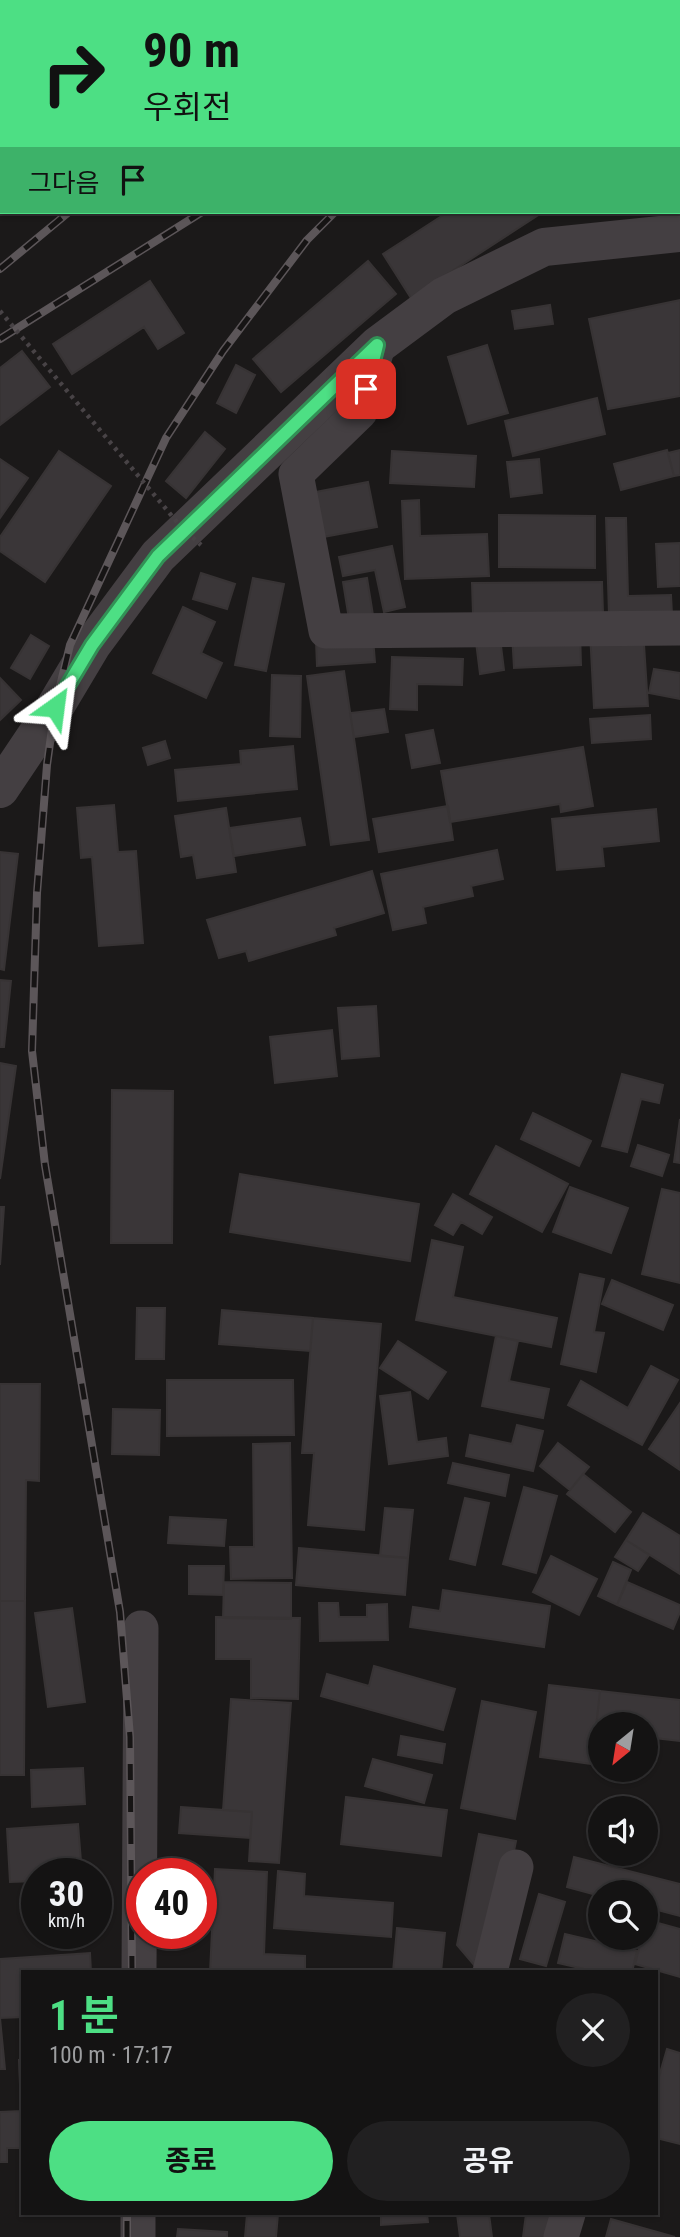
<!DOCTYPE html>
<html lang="ko">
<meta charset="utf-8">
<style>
body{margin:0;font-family:"Roboto Condensed","Noto Sans KR",sans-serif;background:#212021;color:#f1f3f6;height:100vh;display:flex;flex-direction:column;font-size:26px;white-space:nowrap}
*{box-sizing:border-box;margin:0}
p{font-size:23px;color:#9d9ea0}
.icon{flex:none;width:38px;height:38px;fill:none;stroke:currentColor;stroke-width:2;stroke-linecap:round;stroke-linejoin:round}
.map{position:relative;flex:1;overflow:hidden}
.details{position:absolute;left:21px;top:1970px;width:637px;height:245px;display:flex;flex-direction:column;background:#141313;border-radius:0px;box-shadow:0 2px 5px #0004,0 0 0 2px #333233}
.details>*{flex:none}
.banner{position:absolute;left:0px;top:0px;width:681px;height:214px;box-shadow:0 2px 5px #0004,0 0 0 2px #333233;background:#4ddf84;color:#111;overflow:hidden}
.needle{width:46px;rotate:210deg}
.buttons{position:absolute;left:588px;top:1712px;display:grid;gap:14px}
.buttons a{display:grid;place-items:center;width:70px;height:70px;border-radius:50%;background:#141313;box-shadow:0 2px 5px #0004,0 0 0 2px #333233;font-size:35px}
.speed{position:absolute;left:21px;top:1858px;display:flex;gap:14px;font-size:35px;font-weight:700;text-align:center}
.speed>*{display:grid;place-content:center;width:91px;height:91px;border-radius:50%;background:#141313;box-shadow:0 2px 5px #0004,0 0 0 2px #333233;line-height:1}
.speed small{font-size:18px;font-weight:400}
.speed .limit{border:10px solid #d22;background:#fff;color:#111}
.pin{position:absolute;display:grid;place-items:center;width:60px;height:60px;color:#fff;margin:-30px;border-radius:14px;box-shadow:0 4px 10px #0006}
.me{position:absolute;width:77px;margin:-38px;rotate:31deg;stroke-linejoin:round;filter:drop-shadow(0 0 5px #0008)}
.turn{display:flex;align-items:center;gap:24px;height:147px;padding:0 28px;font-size:32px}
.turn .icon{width:91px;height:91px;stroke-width:2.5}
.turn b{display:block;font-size:49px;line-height:60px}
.then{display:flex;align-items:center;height:66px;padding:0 28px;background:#0003;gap:14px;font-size:26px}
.round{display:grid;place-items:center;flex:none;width:74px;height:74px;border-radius:37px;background:#212021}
.overview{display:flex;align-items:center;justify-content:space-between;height:119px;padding:0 28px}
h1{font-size:42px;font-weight:700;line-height:52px;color:#4ddf84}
.primary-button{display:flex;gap:14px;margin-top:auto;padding:14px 28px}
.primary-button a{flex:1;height:80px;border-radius:42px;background:#4ddf84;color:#111;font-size:28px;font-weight:700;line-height:80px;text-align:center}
.primary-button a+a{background:#212021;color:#f1f3f6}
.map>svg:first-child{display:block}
.building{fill:#3a3638;stroke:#373334;stroke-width:2}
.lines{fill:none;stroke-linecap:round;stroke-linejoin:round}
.path{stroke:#484346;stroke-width:4.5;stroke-dasharray:3.5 5;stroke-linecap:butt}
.minor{stroke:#443f42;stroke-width:35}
.tertiary{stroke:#443f42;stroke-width:38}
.rail-casing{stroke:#5c5659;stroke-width:8}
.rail{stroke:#161414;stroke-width:5;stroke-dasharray:16;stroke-linecap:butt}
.path-bridge{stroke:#484346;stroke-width:4.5;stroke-dasharray:3.5 5;stroke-linecap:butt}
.route-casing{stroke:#329156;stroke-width:18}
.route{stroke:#4ddf84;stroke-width:12}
</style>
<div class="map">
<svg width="680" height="2237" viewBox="0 0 680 2237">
<rect width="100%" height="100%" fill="#1b1919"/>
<path class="building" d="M0,0L12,2H2L0,31Z
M680,44V96L679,95Z
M448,212H543L411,298L383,254Z
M368,261L396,294L281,392L253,359Z
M150,281L184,333L158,349L144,327L72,374L53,344Z
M680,300V396L608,409L589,319Z
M550,305L553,324L515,329L512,311Z
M487,345L508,413L468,424L448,357Z
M22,351L50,387L0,425V368Z
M236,365L255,375L236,413L217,403Z
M597,398L605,434L513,456L505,421Z
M205,432L225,449L186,498L166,481Z
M667,450L674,476L621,490L614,464Z
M680,450V475L674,476L668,453Z
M59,451L111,486L45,582L0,551V537Z
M392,451L476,456L474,487L390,483Z
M0,459L28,478L0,518Z
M539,459L542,493L511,497L507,462Z
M368,482L377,527L318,538L310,493Z
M419,500L420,536L487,534L489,576L405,579L402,501Z
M499,515L595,516V568L499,567Z
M606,518H626L628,596L671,595L672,614L609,615Z
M680,543V586L658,587L656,544Z
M392,546L405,607L384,612L375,570L343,576L339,557Z
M201,573L235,584L227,609L193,599Z
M253,578L284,584L266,671L235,665Z
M367,578L373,615L349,619L343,582Z
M602,582L603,613L473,614L472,583Z
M183,607L215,622L201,653L222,663L206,698L153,673Z
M643,629L648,706L594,708L590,632Z
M499,630L504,670L480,674L475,634Z
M580,630L581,665L514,668L512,634Z
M31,635L49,646L30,679L11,668Z
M373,638L375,662L317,666L316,642Z
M392,657L463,659L462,685L417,684V710L390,709Z
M654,669L680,673V699L649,693Z
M344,671L369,840L331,845L307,676Z
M272,675L301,676L300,737L270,736Z
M0,678L21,700L0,720Z
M384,709L388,732L354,737L350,713Z
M650,715L651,739L592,743L590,719Z
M433,730L440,763L412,768L406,735Z
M165,741L170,758L148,765L143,748Z
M293,746L297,789L178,801L175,770L241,764L240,751Z
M583,747L593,806L561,812L560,804L450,822L441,771Z
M114,805L118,852L136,851L143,943L99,946L92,857L81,858L77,808Z
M448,806L453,840L379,852L373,819Z
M226,808L236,872L197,878L193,855L181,857L175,816Z
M656,809L659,841L602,847L604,866L557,870L552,819Z
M300,818L305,845L234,856L229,828Z
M497,850L503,879L471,886L473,896L423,907L426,923L393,930L381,874Z
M0,852L18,854L4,970L0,969Z
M372,871L384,913L334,928L336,935L249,961L246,951L219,958L207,920Z
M0,980L11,981L4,1047H0Z
M376,1006L379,1056L342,1059L338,1008Z
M332,1030L337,1076L275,1083L270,1037Z
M0,1063L16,1066L0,1179Z
M622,1074L663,1085L659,1103L641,1099L627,1152L602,1146Z
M112,1090L173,1091L172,1243H111Z
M533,1113L591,1141L579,1166L521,1139Z
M680,1119V1163L674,1162Z
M638,1145L669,1155L662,1176L631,1166Z
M496,1146L568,1184L542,1232L470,1194Z
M240,1174L419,1204L410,1261L230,1232Z
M570,1187L628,1208L611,1253L553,1232Z
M662,1189L680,1193V1283L642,1274Z
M453,1194L492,1217L482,1234L461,1222L453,1235L435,1225Z
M0,1207H4L0,1265Z
M432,1240L463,1247L453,1297L557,1318L551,1347L416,1320Z
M580,1274L604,1279L594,1332L604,1333L596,1372L561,1364Z
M612,1280L673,1305L663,1330L602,1304Z
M137,1308H165L164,1359H136Z
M222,1310L313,1318L310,1351L219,1344Z
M313,1318L381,1324L364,1530L308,1525L314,1453H302Z
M496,1336L518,1341L509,1381L549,1389L543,1418L482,1406Z
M398,1341L446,1372L428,1399L380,1368Z
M651,1366L678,1380L642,1445L568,1405L581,1381L628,1408Z
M167,1380H293L294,1435L167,1436Z
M0,1384H40L39,1481L26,1480L25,1601H0Z
M410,1392L417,1442L446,1438L448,1456L389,1464L380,1396Z
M680,1403V1470L649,1449Z
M113,1409L160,1410L159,1455L112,1454Z
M517,1425L543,1431L533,1471L466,1456L470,1435L512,1444Z
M290,1443L292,1578L231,1579L230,1547H254L253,1444Z
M558,1443L589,1467L570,1490L540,1466Z
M453,1463L509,1475L505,1496L448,1483Z
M583,1474L631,1512L615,1532L567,1494Z
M524,1487L557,1496L536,1573L503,1564Z
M465,1498L489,1503L475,1565L450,1559Z
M385,1508L413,1510L408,1558L380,1556Z
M643,1513L680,1536V1574L626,1540Z
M170,1517L226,1520L224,1546L168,1543Z
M626,1540L649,1555L638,1571L615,1557Z
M299,1548L408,1558L405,1595L296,1585Z
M551,1556L597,1579L579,1615L533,1592Z
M613,1562L631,1570L617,1605L598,1596Z
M189,1566H224L223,1595L189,1594Z
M224,1582L291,1583V1619L223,1618Z
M627,1582L680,1605V1612L673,1629L617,1605Z
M443,1590L550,1606L544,1647L410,1627L413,1607L440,1611Z
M0,1601H25L24,1775H0Z
M319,1603H338L339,1617H367V1605L387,1604L388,1640L320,1641Z
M72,1608L85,1702L48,1707L35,1613Z
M216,1617L300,1618L298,1699L251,1698V1659H216Z
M374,1666L455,1689L443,1730L321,1696L327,1674L369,1686Z
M549,1685L600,1691L592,1764L540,1757Z
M600,1691L680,1700V1741L646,1737V1724H600V1765L592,1764Z
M231,1699L291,1703L279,1863L249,1861L252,1812L223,1810Z
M482,1701L536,1712L515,1819L461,1808Z
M401,1736L445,1744L442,1763L398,1755Z
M373,1759L432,1775L424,1803L365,1786Z
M83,1768L85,1804L32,1807L31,1770Z
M346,1797L447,1810L441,1856L341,1844Z
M181,1807L252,1812L250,1838L179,1833Z
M78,1824L82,1874H37V1881L10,1882L7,1829Z
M479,1834L516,1841L490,1972H480L457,1945Z
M574,1857L680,1884V1916L646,1907V1892H600V1896L567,1887Z
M215,1869L267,1872L264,1954L305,1956V1972H210Z
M278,1871L305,1874L304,1896L393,1903L391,1937L274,1928Z
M539,1894L565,1902L546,1966L520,1959Z
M647,1920L680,1929V1977L635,1964L642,1937H646Z
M397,1928L445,1933L441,1972H393Z
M565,1934L637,1951L632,1972H597L558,1963Z
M90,1953L91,1972H23V2017L0,2018V1959Z
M0,2018L5,2069H0Z
M667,2049L680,2053V2144L656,2138V2087Z
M19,2060H23V2125L21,2111Z
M21,2111L23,2148H7V2162H0V2112Z
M247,2214H278L276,2237H245Z
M381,2214H427L428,2222L381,2225Z
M457,2214H489L492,2237H460Z
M526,2214H558L553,2237H523Z
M611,2219L675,2237H606Z
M178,2229L227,2232V2237H177Z"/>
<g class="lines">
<path class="path" d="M0,162L2,160"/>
<path class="minor" d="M378,345L360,412L296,474L326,631L680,628
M139,1972L141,1628
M490,1972L516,1867
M138,2237V2214
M561,2237L568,2214"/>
<path class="tertiary" d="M117,2L118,0
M0,118L2,117
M0,789L55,707L92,645L158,556L378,345L444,296L544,247L680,233"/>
<defs>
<path id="rail" d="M248,2L250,0
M322,2L325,0
M535,2L538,0
M0,269L69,212
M0,339L202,212
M132,1972L130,1737L120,1612L45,1165L32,1051L37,893L47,765L55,707L70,645L166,438L223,351L307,240L335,212
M127,2237V2214"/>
</defs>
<use href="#rail" class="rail-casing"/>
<use href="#rail" class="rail"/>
<path class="path-bridge" d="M0,311L182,528L201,545"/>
</g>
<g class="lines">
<defs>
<path id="route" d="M55,707L92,645L158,556L377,345L366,389"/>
</defs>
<use href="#route" class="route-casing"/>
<use href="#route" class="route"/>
</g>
</svg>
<div class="buttons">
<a><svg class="needle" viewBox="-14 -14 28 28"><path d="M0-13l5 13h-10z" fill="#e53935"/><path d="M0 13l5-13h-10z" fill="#9d9ea0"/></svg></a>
<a><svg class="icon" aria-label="sound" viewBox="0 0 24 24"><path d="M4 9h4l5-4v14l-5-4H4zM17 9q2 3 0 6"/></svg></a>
<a><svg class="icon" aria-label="search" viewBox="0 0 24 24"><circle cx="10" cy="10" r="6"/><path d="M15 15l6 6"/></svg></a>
</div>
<div class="speed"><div>30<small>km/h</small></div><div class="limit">40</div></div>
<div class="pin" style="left:366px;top:389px;background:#d93025"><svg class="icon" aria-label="arrive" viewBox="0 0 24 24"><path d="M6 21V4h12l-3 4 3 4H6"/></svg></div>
<svg class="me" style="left:55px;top:707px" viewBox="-20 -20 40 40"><path d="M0-17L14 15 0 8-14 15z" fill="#4ddf84" stroke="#fff" stroke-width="4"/></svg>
<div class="banner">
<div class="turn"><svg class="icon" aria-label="right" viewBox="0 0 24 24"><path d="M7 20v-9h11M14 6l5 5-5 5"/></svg><div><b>90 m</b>우회전</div></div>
<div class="then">그다음<svg class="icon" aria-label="arrive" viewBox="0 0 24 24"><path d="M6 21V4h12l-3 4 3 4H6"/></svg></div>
</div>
<section class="details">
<div class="overview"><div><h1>1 분</h1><p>100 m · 17:17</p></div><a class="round"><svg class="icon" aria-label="close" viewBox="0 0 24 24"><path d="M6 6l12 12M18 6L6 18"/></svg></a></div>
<div class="primary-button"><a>종료</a><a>공유</a></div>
</section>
</div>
